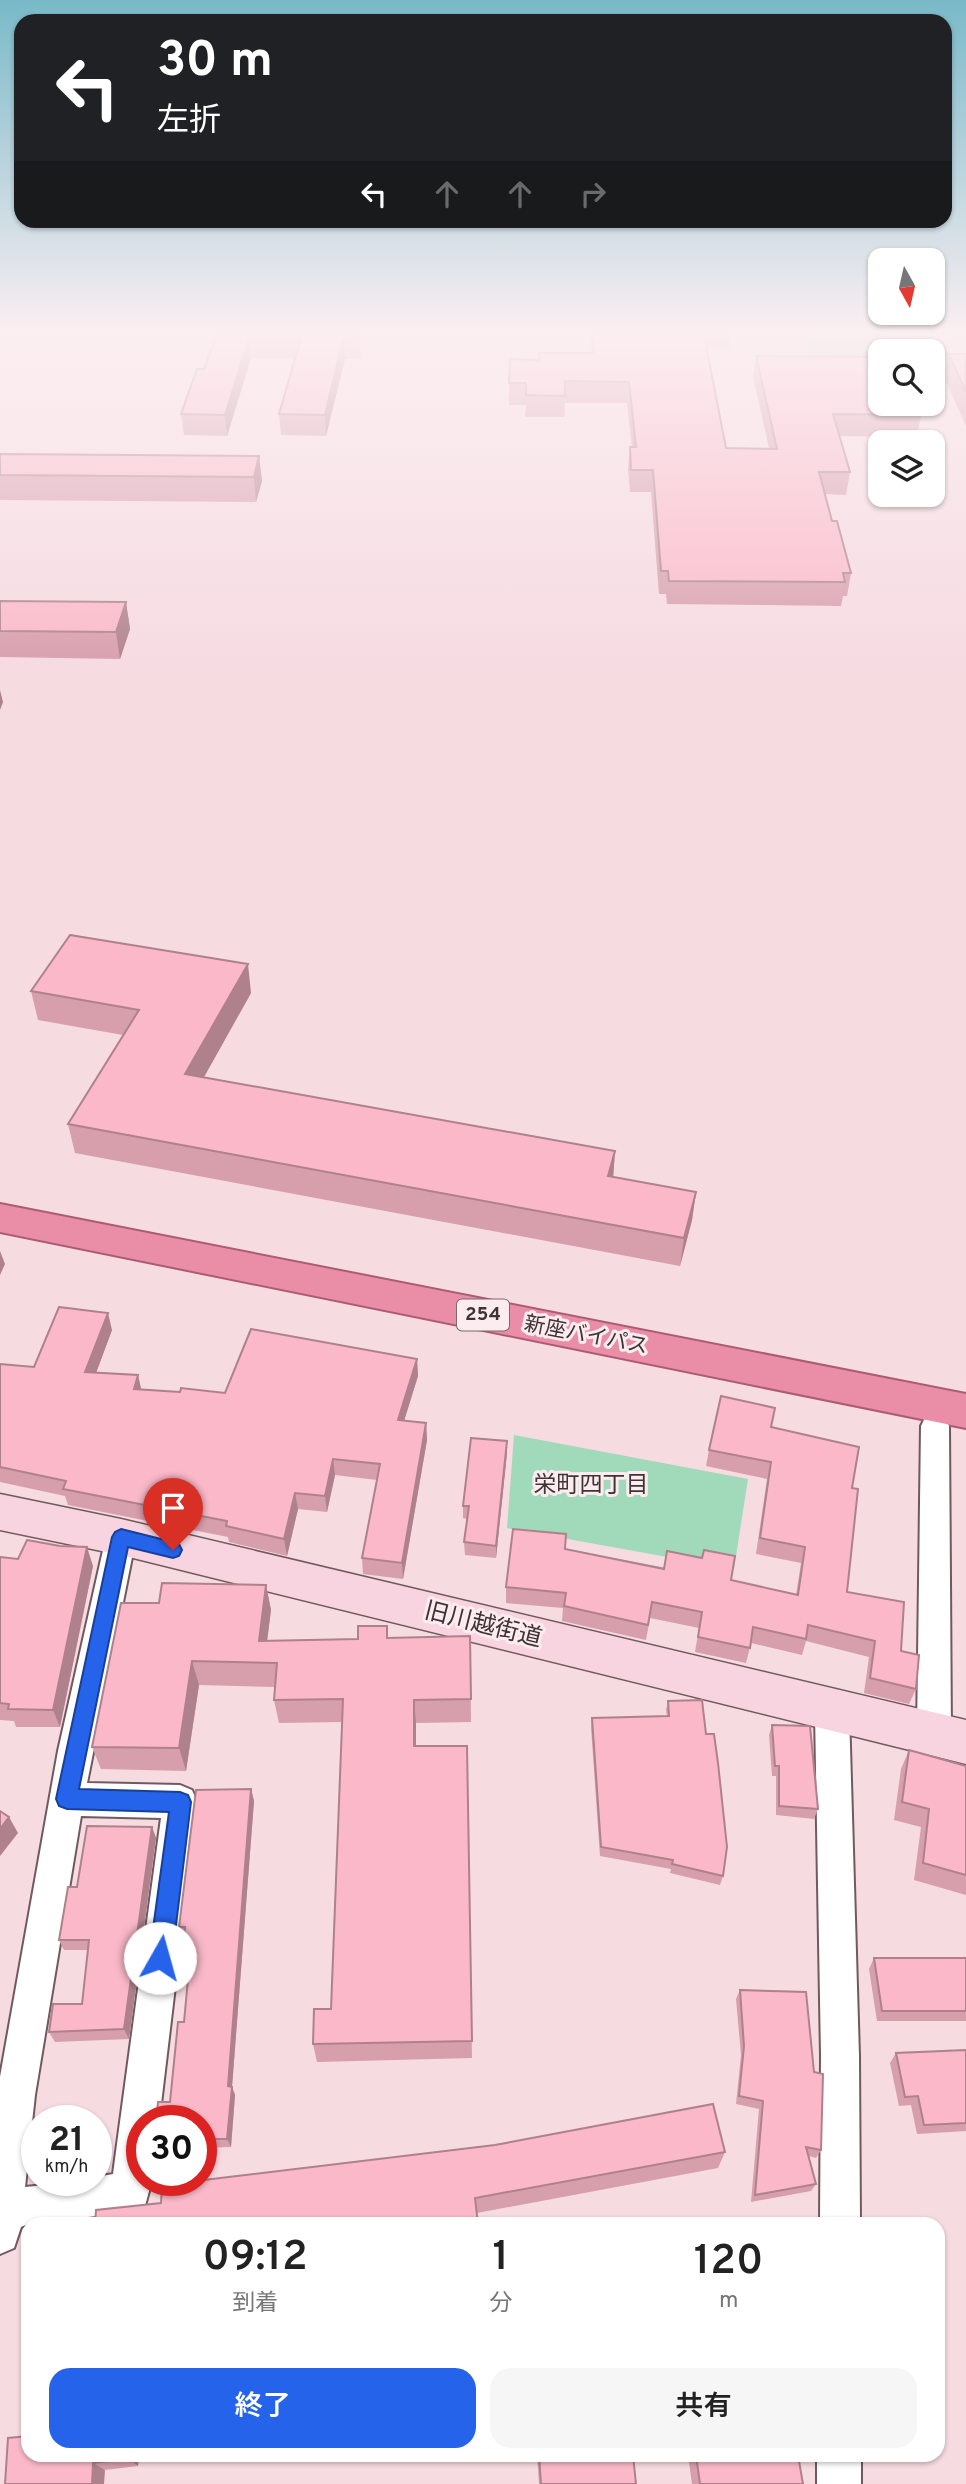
<!DOCTYPE html>
<html lang="ja">
<meta charset="utf-8">
<style>
body{margin:0;font-family:Overpass,"Noto Sans JP",sans-serif;background:#f6f6f6;color:#222;height:100vh;display:flex;flex-direction:column;font-size:26px;white-space:nowrap}
*{box-sizing:border-box;margin:0}
p{font-size:23px;color:#767676}
.icon{flex:none;width:38px;height:38px;fill:none;stroke:currentColor;stroke-width:2;stroke-linecap:round;stroke-linejoin:round}
.map{position:relative;flex:1;overflow:hidden}
.sheet{position:absolute;left:21px;top:2217px;width:924px;height:245px;display:flex;flex-direction:column;background:#fff;border-radius:21px;box-shadow:0 2px 5px #0004}
.sheet>*{flex:none}
.top-card{position:absolute;left:14px;top:14px;width:938px;height:214px;border-radius:21px;box-shadow:0 2px 5px #0004;background:#202124;color:#fff;overflow:hidden}
.needle{width:46px;rotate:172deg}
.buttons{position:absolute;left:868px;top:248px;display:grid;gap:14px}
.buttons a{display:grid;place-items:center;width:77px;height:77px;border-radius:14px;background:#fff;box-shadow:0 2px 5px #0004;font-size:35px}
.speed{position:absolute;left:21px;top:2105px;display:flex;gap:14px;font-size:35px;font-weight:700;text-align:center}
.speed>*{display:grid;place-content:center;width:91px;height:91px;border-radius:50%;background:#fff;box-shadow:0 2px 5px #0004;line-height:1}
.speed small{font-size:18px;font-weight:400}
.speed .limit{border:10px solid #d22;background:#fff;color:#111}
.pin{position:absolute;display:grid;place-items:center;width:60px;height:60px;color:#fff;margin:-72px -30px;border-radius:50% 50% 50% 0;rotate:-45deg;box-shadow:0 0 7px #0007}
.pin .icon{rotate:45deg}
.me{position:absolute;width:77px;margin:-38px;rotate:7deg;stroke-linejoin:round;filter:drop-shadow(0 0 5px #0008)}
.turn{display:flex;align-items:center;gap:24px;height:147px;padding:0 28px;font-size:32px}
.turn .icon{width:91px;height:91px;stroke-width:2.5}
.turn b{display:block;font-size:49px;line-height:60px}
.lanes{display:flex;align-items:center;height:66px;padding:0 28px;background:#0003;justify-content:center;gap:35px;direction:ltr}
.lanes .off{opacity:.35}
.eta{display:flex;justify-content:space-evenly;align-items:center;height:119px;text-align:center}
.eta b{font-size:42px;font-weight:600;line-height:49px}
.action{display:flex;gap:14px;margin-top:auto;padding:14px 28px}
.action a{flex:1;height:80px;border-radius:21px;background:#2563eb;color:#fff;font-size:28px;font-weight:600;line-height:80px;text-align:center}
.action a+a{background:#f6f6f6;color:#222}
.map>svg:first-child{display:block}
.green{fill:#a1dabb}
.lines{fill:none;stroke-linecap:round;stroke-linejoin:round}
.minor-casing{stroke:#715a5f;stroke-width:4}
.secondary-casing{stroke:#715a5f;stroke-width:3}
.trunk-casing{stroke:#ab5c72;stroke-width:4}
.minor{fill:#fff;fill-rule:evenodd}
.secondary{fill:#f7d4df;fill-rule:evenodd}
.trunk{fill:#ea8ea8;fill-rule:evenodd}
.wall{fill:#d79eac}
.shaded-wall{fill:#af818c}
.building{fill:#fab8c8;stroke:#af818c;stroke-width:2}
.route{fill:#2563eb;stroke:#184099;stroke-width:2}
.labels{text-anchor:middle;dominant-baseline:central;stroke-width:6;stroke-linejoin:round;paint-order:stroke}
.shield{fill:#fcebef;stroke:#776b6e;stroke-width:2}
.shield-label{font-size:19px;font-weight:bold;fill:#3e3436}
.street-label{font-size:21px;fill:#3e3436;stroke:#fcebef}
.neighbourhood-label{font-size:23px;fill:#3e3436;stroke:#fcebef}
.near-street-label{font-size:24px;fill:#3e3436;stroke:#fcebef}
</style>
<div class="map">
<svg width="966" height="2484" viewBox="0 0 966 2484">
<rect width="100%" height="100%" fill="#f6dbe1"/>
<path class="green" d="M804,330H899L907,352H880V358L812,357Z
M514,1435L748,1479L734,1569L507,1528Z"/>
<g class="lines">
<defs>
<path id="minor" d="M935,1414L945,1418L949,1426L951,1734L946,1745L934,1750L922,1745L917,1734L921,1426L925,1418Z
M121,1524L132,1528L136,1537L87,1783L180,1785L192,1790L197,1802L159,2121H142V2180H152L145,2206L131,2212L28,2224L21,2227L14,2248L0,2254V2077L58,1751L106,1537L110,1528ZM81,1816L161,1818L113,2174L96,2177V2180L25,2187L35,2095Z
M832,1697L844,1701L849,1712L859,2056L860,2224H820L821,2056L815,1712L820,1701Z
M817,2455H861V2484H817Z"/>
<path id="secondary" d="M0,1494L121,1519L966,1720V1764L121,1555L0,1530Z"/>
<path id="trunk" d="M0,1204L966,1394V1428L0,1232Z"/>
</defs>
<use href="#minor" class="minor-casing"/>
<use href="#secondary" class="secondary-casing"/>
<use href="#trunk" class="trunk-casing"/>
<use href="#minor" class="minor"/>
<use href="#secondary" class="secondary"/>
<use href="#trunk" class="trunk"/>
</g>
<path class="wall" d="M218,330L360,338L361,358L345,359L326,436L281,435L279,414L296,358H251L227,436L184,435L181,414L204,369Z
M590,330H731L729,349H707L726,448H769L753,377L756,356L921,415L917,437L840,436L850,472L846,495L825,494L832,521L851,573L847,596H843L841,606L667,604L666,594H659L651,492H630L628,469L630,447H632L627,403H565L564,417H525L526,405H509L510,359L539,360L591,353Z
M949,354H966V426L944,377Z
M0,454L259,456L262,481L256,502L0,500Z
M0,601L126,602L130,629L120,659L0,657Z
M31,991L251,993L204,1077L615,1151L613,1177L696,1192L692,1220L680,1266L75,1153L68,1124L123,1035L38,1020Z
M112,1330L96,1373L138,1375L141,1389L180,1392L225,1393L417,1359L418,1376L404,1421L426,1423L427,1440L403,1579L363,1574L362,1558L377,1480L335,1475L327,1512L298,1509L287,1556L229,1542L228,1537L68,1505L65,1496L0,1482V1364L34,1367Z
M771,1427L852,1488L847,1592L901,1651L916,1689L909,1704L864,1693L869,1657L806,1641L802,1655L751,1643L746,1663L695,1652L699,1628L650,1618L646,1640L562,1621L563,1608L506,1603V1587L565,1549L731,1580L796,1595L801,1563L756,1554L767,1479L706,1466L709,1450Z
M507,1441V1453L496,1558L465,1555L464,1542L467,1519L463,1518V1506Z
M0,1557L93,1566L60,1727H16L14,1721L0,1720Z
M266,1585L271,1610L267,1641L470,1636L471,1722L416,1723V1746H467L472,2058L317,2062L313,2044L331,2009L342,1722L279,1723L274,1700L275,1687L199,1685L186,1771L101,1769L92,1747L159,1603Z
M668,1701L723,1876L720,1885L670,1873L671,1869L600,1856L591,1727L592,1718L667,1716L666,1710Z
M772,1725L818,1809L814,1819L776,1815V1776H772L769,1735Z
M909,1750L966,1766V1895L914,1880L921,1827L894,1820L901,1769Z
M251,1789L254,1801L232,2087L235,2095L231,2147L201,2148V2121L157,2113L170,2102L184,2022L188,1978H184L180,1968L183,1938L179,1927Z
M152,1827L156,1838L129,2039L55,2042L49,2032L82,2004L88,1950H64L59,1940L77,1887Z
M874,1958H966V2021H877L869,1969Z
M740,1990L821,2150L816,2158L809,2156L816,2184L811,2191L751,2202L759,2109L736,2104L741,2055L736,1999Z
M966,2050V2131L917,2134L911,2105L899,2106L890,2063L896,2053Z
M725,2152L718,2168L477,2213L95,2224Z
M8,2438L139,2455L138,2466L105,2470Z
M537,2455H633L636,2484H539Z
M688,2455H798L803,2484H692Z"/>
<path class="shaded-wall" d="M249,338L251,358L227,436L225,415Z
M343,339L345,359L326,436L325,415Z
M259,456L262,481L256,502L254,477Z
M126,602L130,629L120,659L116,632Z
M0,690L3,702L0,710Z
M248,964L251,993L190,1102L185,1074Z
M615,1151L613,1180L608,1176Z
M696,1192L692,1220L680,1266L684,1238Z
M0,1251L5,1264L0,1275Z
M108,1313L112,1330L90,1389L85,1372Z
M417,1359L418,1376L399,1437L398,1420Z
M138,1375L142,1393L134,1389Z
M426,1423L427,1440L403,1579L402,1563Z
M507,1441V1453L496,1558V1546Z
M333,1459L335,1475L327,1512L325,1496Z
M295,1493L298,1509L287,1556L284,1539Z
M87,1547L93,1566L60,1727L53,1710Z
M266,1585L271,1610L264,1665L259,1641Z
M192,1661L199,1685L186,1771L179,1748Z
M414,1700L416,1723V1768L414,1746Z
M251,1789L254,1801L232,2087L235,2095L231,2147L227,2139L228,2086Z
M9,1817L18,1833L0,1856V1829Z
M152,1827L156,1838L129,2039L124,2029Z
M128,2455H139L138,2466L128,2458Z
M93,2463L105,2470L104,2484H92Z"/>
<path class="building" d="M218,330H342L360,338L343,339L325,415L279,414L301,338H249L225,415L181,414L197,369H204Z
M592,330H703L726,448L777,449L756,356L880,357V404H917L921,415L833,414L850,472H819L832,521H837L851,573H843L845,582L669,581L668,571H661L653,470H631L630,447H636L629,382L565,381V396L526,395V383H509L510,359L539,360V353H594Z
M949,354H966V392Z
M0,454L259,456L254,477L0,475Z
M0,601L126,602L116,632L0,631Z
M70,935L248,964L185,1074L615,1151L608,1176L696,1192L684,1238L68,1124L139,1010L31,991Z
M59,1307L108,1313L85,1372L138,1375L134,1389L180,1392L181,1388L225,1393L251,1329L417,1359L398,1420L426,1423L402,1563L362,1558L380,1464L333,1459L325,1496L295,1493L284,1539L226,1526L227,1521L63,1489L66,1481L0,1467V1364L34,1367Z
M721,1396L775,1408L771,1427L859,1447L852,1488L858,1489L847,1592L904,1602L901,1651L919,1655L916,1689L870,1678L875,1641L808,1625L806,1639L753,1627L750,1648L698,1637L702,1612L652,1602L648,1625L564,1606L566,1593L506,1587L513,1529L566,1534L565,1549L664,1569L667,1551L702,1558L704,1550L735,1556L731,1580L798,1595L805,1547L760,1538L771,1462L709,1450Z
M471,1438L507,1441L496,1546L464,1542L469,1506H463Z
M27,1540L60,1546L87,1547L53,1710L8,1709L9,1704L0,1703V1557L18,1559Z
M162,1583L266,1585L259,1641L358,1639V1626H387V1638L470,1636L471,1699L414,1700V1746H467L472,2041L313,2044L314,2009H331L343,1699L274,1700L277,1663L192,1661L179,1748L92,1747L121,1603H159Z
M702,1700L706,1734H714L718,1763L727,1847L723,1876L672,1864L673,1860L601,1847L592,1718L669,1716L668,1701Z
M772,1725L810,1726L818,1809L779,1806V1766H775Z
M909,1750L966,1766V1875L923,1863L929,1809L902,1802Z
M251,1789L228,2086L232,2087L227,2139H201V2121H151L152,2115L157,2113L158,2102H170L178,2022H184L189,1968H180L185,1927H179L196,1790Z
M0,1811L9,1817L0,1829Z
M87,1826L152,1827L124,2029L49,2032L53,2004H82L89,1940H59L68,1887H77Z
M874,1958H966V2011H882Z
M740,1990L806,1992L814,2072L823,2074L821,2150L806,2147L816,2184L755,2195L763,2101L739,2096L744,2046Z
M966,2050V2123L924,2125L918,2096L905,2097L896,2053Z
M713,2104L725,2152L475,2198L478,2224H95L96,2210L161,2203L162,2185L495,2145Z
M28,2436V2455H128V2458L93,2463L92,2484H5L8,2438Z
M539,2455H633L636,2484H541Z
M696,2455H798L803,2484H700Z"/>
<linearGradient id="sky" x2="0" y2="1"><stop stop-color="#79b9c8"/><stop offset="0.49" stop-color="#fbeff2"/><stop offset="1" stop-color="#fbeff2" stop-opacity="0"/></linearGradient>
<rect width="966" height="678" fill="url(#sky)"/>
<path class="route" d="M121,1529L173,1542L179,1544L182,1550L179,1556L173,1558L128,1547L79,1789L180,1792L188,1795L191,1802L172,1958L168,1966L160,1969L153,1966L149,1958L169,1812L67,1809L59,1806L56,1799L112,1537L115,1532Z"/>
<g class="labels">
<rect class="shield" x="457" y="1299.5" width="52" height="31" rx="5"/>
<g class="shield-label">
<text x="483" y="1315">254</text>
</g>
<g class="street-label">
<text transform="translate(586 1336) rotate(11)">新座バイパス</text>
</g>
<g class="neighbourhood-label">
<text x="591" y="1486">栄町四丁目</text>
</g>
<g class="near-street-label">
<text transform="translate(483 1626) rotate(14)">旧川越街道</text>
</g>
</g>
</svg>
<div class="buttons">
<a><svg class="needle" viewBox="-14 -14 28 28"><path d="M0-13l5 13h-10z" fill="#e53935"/><path d="M0 13l5-13h-10z" fill="#767676"/></svg></a>
<a><svg class="icon" aria-label="search" viewBox="0 0 24 24"><circle cx="10" cy="10" r="6"/><path d="M15 15l6 6"/></svg></a>
<a><svg class="icon" aria-label="layers" viewBox="0 0 24 24"><path d="M12 4l9 5-9 5-9-5zM3 14l9 5 9-5"/></svg></a>
</div>
<div class="speed"><div>21<small>km/h</small></div><div class="limit">30</div></div>
<div class="pin" style="left:173px;top:1550px;background:#d93025"><svg class="icon" aria-label="arrive" viewBox="0 0 24 24"><path d="M6 21V4h12l-3 4 3 4H6"/></svg></div>
<svg class="me" style="left:160px;top:1958px" viewBox="-20 -20 40 40"><circle r="19" fill="#fff"/><path d="M0-13L10 11 0 6-10 11z" fill="#2563eb"/></svg>
<div class="top-card">
<div class="turn"><svg class="icon" aria-label="left" viewBox="0 0 24 24"><path d="M17 20v-9H6M10 6l-5 5 5 5"/></svg><div><b>30 m</b>左折</div></div>
<div class="lanes"><svg class="icon" aria-label="left" viewBox="0 0 24 24"><path d="M17 20v-9H6M10 6l-5 5 5 5"/></svg><svg class="icon off" aria-label="ahead" viewBox="0 0 24 24"><path d="M12 20V5M6 11l6-6 6 6"/></svg><svg class="icon off" aria-label="ahead" viewBox="0 0 24 24"><path d="M12 20V5M6 11l6-6 6 6"/></svg><svg class="icon off" aria-label="right" viewBox="0 0 24 24"><path d="M7 20v-9h11M14 6l5 5-5 5"/></svg></div>
</div>
<section class="sheet">
<div class="eta">
<div><b>09:12</b><p>到着</p></div>
<div><b>1</b><p>分</p></div>
<div><b>120</b><p>m</p></div>
</div>
<div class="action"><a>終了</a><a>共有</a></div>
</section>
</div>
